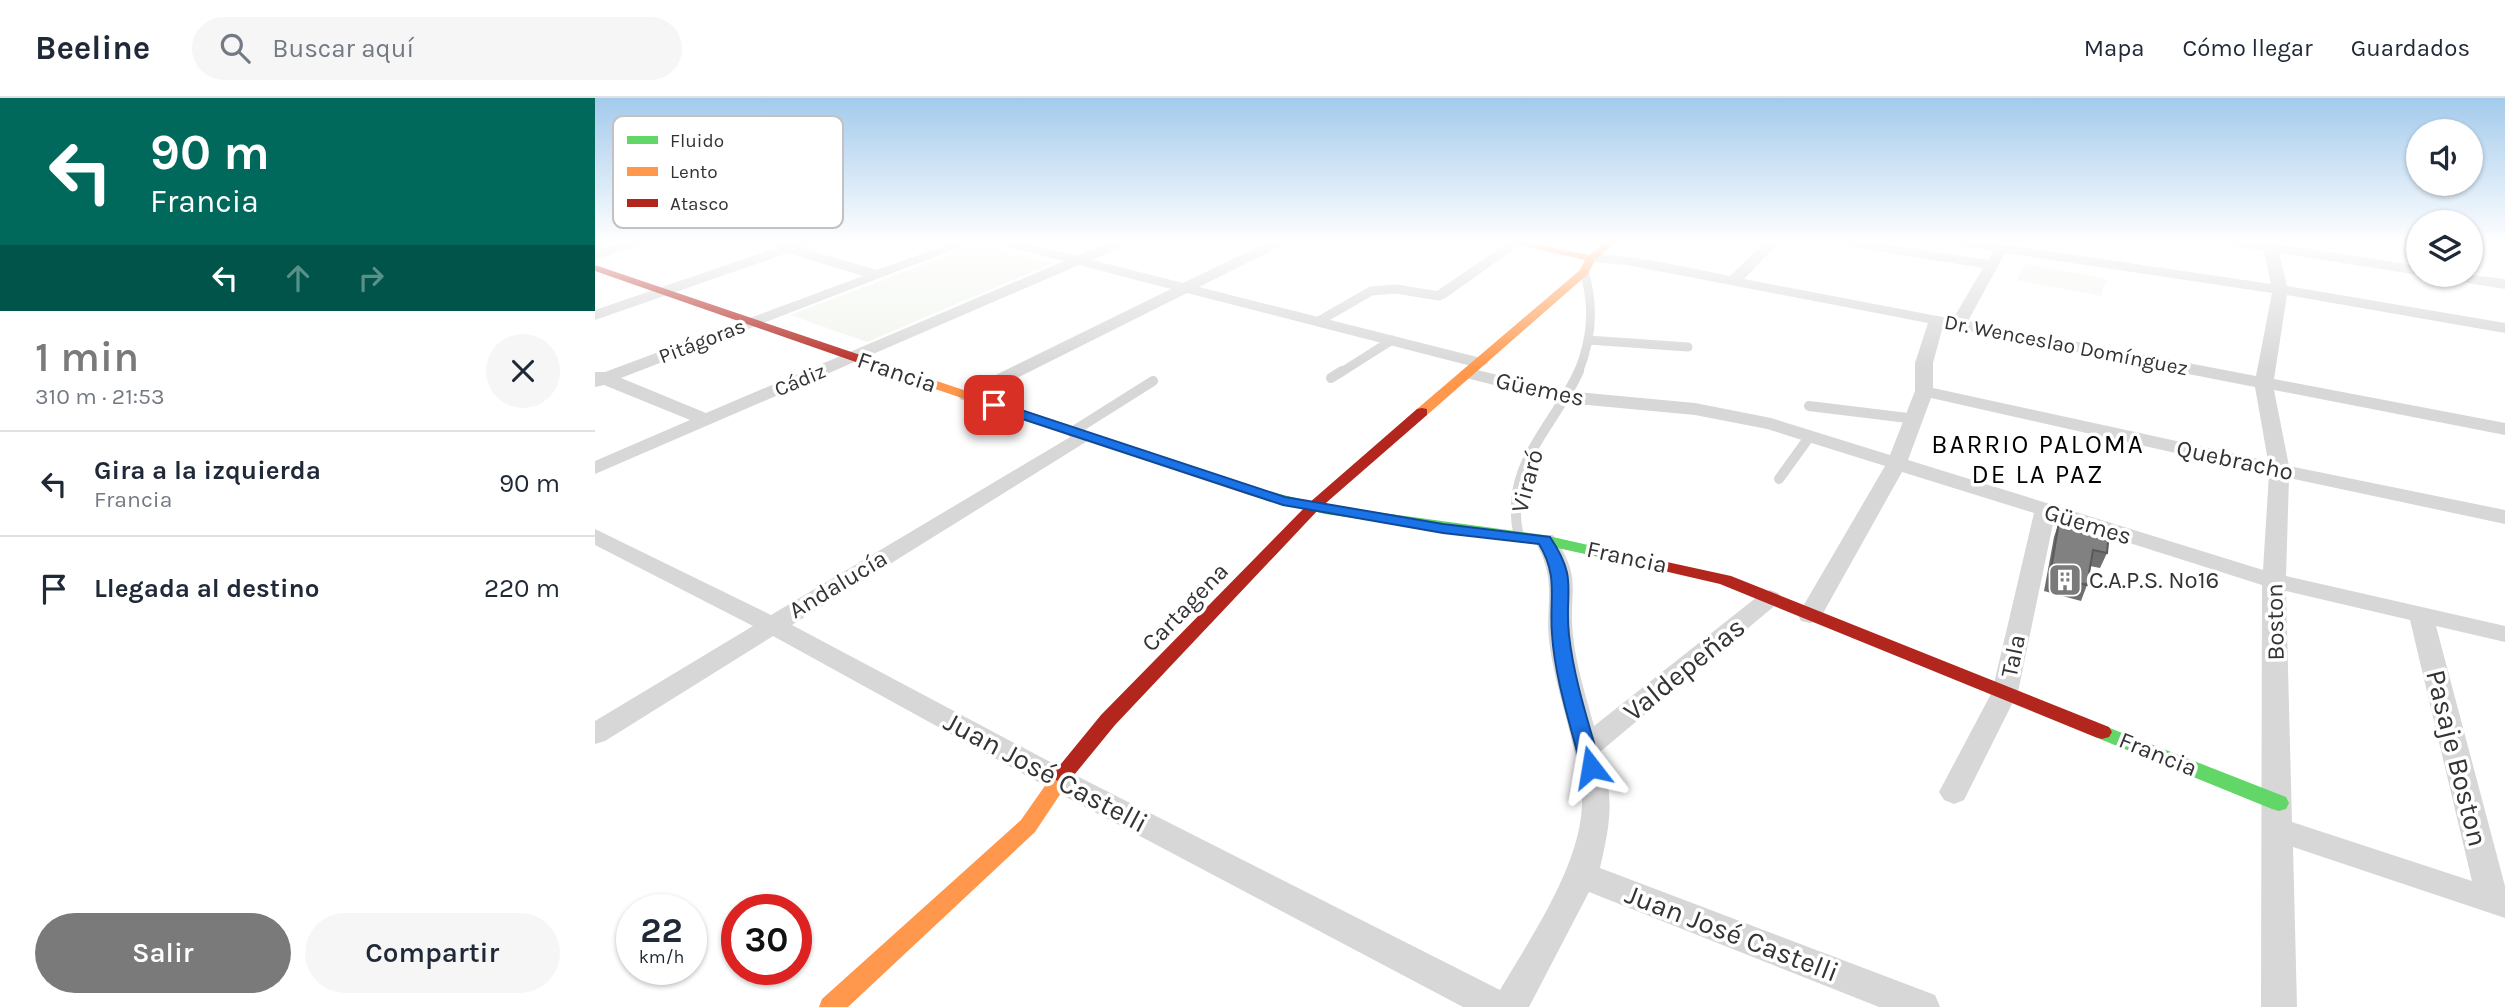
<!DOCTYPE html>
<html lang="es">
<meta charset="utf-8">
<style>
body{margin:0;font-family:Karla,sans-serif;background:#f6f6f7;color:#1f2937;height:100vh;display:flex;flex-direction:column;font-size:26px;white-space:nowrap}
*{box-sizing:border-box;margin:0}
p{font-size:23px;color:#747a83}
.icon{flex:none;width:38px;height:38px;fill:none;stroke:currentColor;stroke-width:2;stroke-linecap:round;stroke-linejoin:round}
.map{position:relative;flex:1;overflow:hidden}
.side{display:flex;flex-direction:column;background:#fff;width:595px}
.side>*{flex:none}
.guide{background:#00695c;color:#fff;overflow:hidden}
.controls{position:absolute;left:1811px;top:21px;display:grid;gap:14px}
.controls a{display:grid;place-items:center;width:77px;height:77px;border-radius:50%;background:#fff;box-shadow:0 2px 5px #0004;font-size:35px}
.speed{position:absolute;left:21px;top:796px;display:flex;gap:14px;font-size:35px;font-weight:700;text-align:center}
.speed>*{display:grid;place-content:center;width:91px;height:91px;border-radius:50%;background:#fff;box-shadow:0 2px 5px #0004;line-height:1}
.speed small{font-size:18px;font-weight:400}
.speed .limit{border:10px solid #d22;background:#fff;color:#111}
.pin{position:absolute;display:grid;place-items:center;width:60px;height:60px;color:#fff;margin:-30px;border-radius:14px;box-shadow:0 4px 10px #0006}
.me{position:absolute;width:77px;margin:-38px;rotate:346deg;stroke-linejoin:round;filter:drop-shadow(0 0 5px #0008)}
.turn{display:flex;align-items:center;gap:24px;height:147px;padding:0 35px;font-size:32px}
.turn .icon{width:91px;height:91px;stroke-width:2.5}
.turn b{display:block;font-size:49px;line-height:60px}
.lanes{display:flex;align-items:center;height:66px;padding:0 35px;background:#0003;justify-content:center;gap:35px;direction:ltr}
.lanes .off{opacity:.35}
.round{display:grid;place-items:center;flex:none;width:74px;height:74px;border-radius:37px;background:#f6f6f7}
.headline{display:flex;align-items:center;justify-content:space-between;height:119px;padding:0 35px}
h1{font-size:42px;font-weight:600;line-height:52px;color:#7a7a7a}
.cta{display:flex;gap:14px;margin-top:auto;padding:14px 35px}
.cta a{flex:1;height:80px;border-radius:42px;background:#7a7a7a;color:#fff;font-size:28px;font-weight:600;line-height:80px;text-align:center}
.cta a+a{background:#f6f6f7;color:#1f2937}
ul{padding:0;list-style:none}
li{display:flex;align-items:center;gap:21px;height:105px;padding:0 35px;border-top:2px solid #e0e1e3}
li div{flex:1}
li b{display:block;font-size:26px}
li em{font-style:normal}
header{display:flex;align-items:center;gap:42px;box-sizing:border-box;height:98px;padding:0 35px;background:#fff;border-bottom:2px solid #e0e1e3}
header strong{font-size:33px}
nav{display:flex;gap:38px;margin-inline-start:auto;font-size:24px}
.search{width:490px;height:63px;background:#f6f6f7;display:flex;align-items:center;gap:18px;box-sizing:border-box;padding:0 24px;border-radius:38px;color:#747a83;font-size:26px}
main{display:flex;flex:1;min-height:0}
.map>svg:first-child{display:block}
.green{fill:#f1f5ed}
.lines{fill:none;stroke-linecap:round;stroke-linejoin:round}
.lane-far1{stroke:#d7d7d7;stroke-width:9}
.lane{stroke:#d7d7d7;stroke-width:10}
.street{fill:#d7d7d7;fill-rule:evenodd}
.fast{fill:#63d668;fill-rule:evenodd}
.slow{fill:#ff974d;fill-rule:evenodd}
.jam{fill:#b3261e;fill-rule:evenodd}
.wall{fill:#6f6f6f}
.building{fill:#818181;stroke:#5a5a5a;stroke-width:2}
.route{fill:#1a73e8;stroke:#114b97;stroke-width:2}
.labels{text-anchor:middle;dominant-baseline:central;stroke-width:7;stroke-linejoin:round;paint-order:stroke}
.far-street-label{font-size:21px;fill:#333;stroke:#fff}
.street-label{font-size:24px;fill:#333;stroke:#fff}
.poi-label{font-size:24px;fill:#333;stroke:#fff;text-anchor:start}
.neighbourhood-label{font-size:26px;letter-spacing:2px;fill:#000;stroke:#fff}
.near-street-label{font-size:28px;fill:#333;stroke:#fff}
.key{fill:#fff;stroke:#c2c2c2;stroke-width:2}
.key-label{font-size:19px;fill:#333}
</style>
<header>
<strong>Beeline</strong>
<div class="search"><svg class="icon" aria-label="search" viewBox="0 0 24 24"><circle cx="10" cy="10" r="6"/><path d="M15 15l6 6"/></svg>Buscar aquí</div>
<nav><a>Mapa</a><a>Cómo llegar</a><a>Guardados</a></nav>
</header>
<main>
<section class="side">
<div class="guide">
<div class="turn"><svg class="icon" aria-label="left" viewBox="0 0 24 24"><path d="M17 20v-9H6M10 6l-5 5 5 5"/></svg><div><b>90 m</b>Francia</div></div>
<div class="lanes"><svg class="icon" aria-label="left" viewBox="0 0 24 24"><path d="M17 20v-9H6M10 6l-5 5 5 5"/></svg><svg class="icon off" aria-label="ahead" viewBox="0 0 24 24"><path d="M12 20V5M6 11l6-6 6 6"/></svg><svg class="icon off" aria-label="right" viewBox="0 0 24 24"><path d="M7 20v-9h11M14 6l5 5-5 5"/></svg></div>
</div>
<div class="headline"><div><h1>1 min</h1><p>310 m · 21:53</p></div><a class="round"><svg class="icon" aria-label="close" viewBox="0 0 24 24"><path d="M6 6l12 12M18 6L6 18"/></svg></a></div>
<ul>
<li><svg class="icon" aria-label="left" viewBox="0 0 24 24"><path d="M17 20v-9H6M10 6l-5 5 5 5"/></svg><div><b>Gira a la izquierda</b><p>Francia</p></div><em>90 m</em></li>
<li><svg class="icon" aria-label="arrive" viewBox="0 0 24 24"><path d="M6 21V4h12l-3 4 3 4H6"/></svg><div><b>Llegada al destino</b></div><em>220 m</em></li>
</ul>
<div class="cta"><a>Salir</a><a>Compartir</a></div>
</section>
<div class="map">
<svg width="1910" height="909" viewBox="0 0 1910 909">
<rect width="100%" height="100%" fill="#fff"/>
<path class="green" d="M382,146L458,165L272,244L195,217Z
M1430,166H1431L1512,181L1506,198L1422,182Z"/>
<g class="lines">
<path class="lane-far1" d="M724,223L776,193L801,191L844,198
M993,242L1093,249
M745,275L797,242
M983,275C997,241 1000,209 989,174"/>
<path class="lane" d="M736,280L747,273
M1214,308L1321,321
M477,334L558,283
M1184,381L1215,338
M924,439C907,368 958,331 984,273"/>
<path class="street" d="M30,144H51L49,147L0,161V152Z
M199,144H218L207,150L282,172L359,144H378L26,280L111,315L469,163L405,147L403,144H425L481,158L515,144H533L531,147L497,162L588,185L673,144H690L688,147L604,189L890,261L893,265L884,270L592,195L378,302H366L363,298L366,294L576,191L484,167L0,376V363L95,322L9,287L0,289V274H10L268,178L193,155L0,222V212L181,150L183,146Z
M914,144L928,145L849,201H839L836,198L839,195Z
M1170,144H1184L1149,181L1358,221L1388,170L1252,148L1245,144H1276L1393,162L1399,153L1366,148L1359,144H1392L1676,186L1669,153L1639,148L1632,144H1681L1682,146L1824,168V177H1827H1824L1684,155L1692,188L1910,225V235L1692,197L1679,281L1910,325V337L1679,292L1694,368L1910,412V426L1694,380L1691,478L1910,528V544L1841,528L1910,788V820L1698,749L1702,909H1666L1667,487L1459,421L1423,594L1369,702L1359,706L1349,702L1344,694L1397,594L1439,415L1307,374L1227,517L1224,523L1215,525L1206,523L1203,517L1290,368L1172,331L1100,317L971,305L867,279L864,275L873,270L971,293L1100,305L1176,320L1295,357L1320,293V265L1333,225L1032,167L996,164L989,160C1002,148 1112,174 1135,178ZM1410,155L1677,195L1661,278L1373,223ZM1348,228L1660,289L1673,363L1338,290V265ZM1336,300L1674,376L1668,472L1313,362ZM1691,493L1815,522L1877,783L1697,724Z
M1841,177H1876L1910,181V191L1848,181Z
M487,332L497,338L494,342L197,527L474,674L905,892C938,835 996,754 986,686C979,640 962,596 955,550C948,505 965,486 939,442L942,437H958C989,482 973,491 978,537C981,568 991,598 999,628L1167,495L1175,492L1183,495L1187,500L1183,505L1006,653C1019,702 1016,722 1005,770L1340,897L1345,909H1284L994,794L934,909H868L454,690L178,538L10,643L0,646V623L158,528L0,447V431L176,517Z"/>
<path class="fast" d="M659,390L730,407L949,437L1055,461L1057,464L1049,469L949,447L730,416L654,397L652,394Z
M1507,627L1691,699L1694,705L1691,711L1684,713L1677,711L1500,639L1497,634L1500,629Z"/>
<path class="slow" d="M910,144H928L994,157L1010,144H1021L1000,162L993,176L832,317H822V311L985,172L990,162Z
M282,263L664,391L666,394L664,397H654L278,270V264Z
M468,669L475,672L478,677L440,734L253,909H224L227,901L426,722L461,672Z"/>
<path class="jam" d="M0,167L286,264L288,267L282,271L278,270L0,173Z
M827,310L832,311V317L724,411L520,627L475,682L468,685L461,682L458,677L461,672L506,617L714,405L822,311Z
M1049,459L1136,478L1514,629L1517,634L1514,639L1507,641L1500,639L1125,486L1043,467L1041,464Z"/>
</g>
<path class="wall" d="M1464,424L1512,455L1505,470L1495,468L1492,487L1486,503L1449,493L1459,439Z"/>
<path class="building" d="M1464,424L1514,435L1512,455L1498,452L1492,487L1455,477Z"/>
<linearGradient id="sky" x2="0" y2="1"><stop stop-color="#a3caec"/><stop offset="0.53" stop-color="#fff"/><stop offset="1" stop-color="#fff" stop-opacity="0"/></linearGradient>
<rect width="1910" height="271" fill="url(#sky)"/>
<path class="route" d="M399,303L690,399L848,426L955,439C984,482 969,492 974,537C979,582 994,626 1006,669L1003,674L996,677L989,674L986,669C975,625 960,581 957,536C954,500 964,479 944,446L848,435L688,407L394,310L392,307Z"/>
<defs>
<symbol id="building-square" viewBox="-11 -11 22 22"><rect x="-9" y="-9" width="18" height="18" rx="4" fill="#7a7a7a" stroke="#fff"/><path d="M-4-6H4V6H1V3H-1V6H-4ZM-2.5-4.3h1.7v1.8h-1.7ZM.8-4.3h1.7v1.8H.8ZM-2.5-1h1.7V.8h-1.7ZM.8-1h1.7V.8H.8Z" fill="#fff"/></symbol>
</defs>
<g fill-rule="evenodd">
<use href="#building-square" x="1451" y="463" width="38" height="38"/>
</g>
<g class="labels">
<g class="far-street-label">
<text transform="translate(107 243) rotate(-21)">Pitágoras</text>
<text transform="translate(1471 247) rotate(11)">Dr. Wenceslao Domínguez</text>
<text transform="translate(205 282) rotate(-23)">Cádiz</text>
</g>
<g class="street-label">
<text transform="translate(302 274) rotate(19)">Francia</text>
<text transform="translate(945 291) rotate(12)">Güemes</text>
<text transform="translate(1640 362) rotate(12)">Quebracho</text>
<text transform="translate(932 383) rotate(-75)">Viraró</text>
<text transform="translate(1493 426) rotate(17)">Güemes</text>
<text transform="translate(1032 459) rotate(12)">Francia</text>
<text transform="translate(243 486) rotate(-31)">Andalucía</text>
<text transform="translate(590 509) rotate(-46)">Cartagena</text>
<text transform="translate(1680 524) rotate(-91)">Boston</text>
<text transform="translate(1418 558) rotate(-78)">Tala</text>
<text transform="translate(1563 656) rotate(22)">Francia</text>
</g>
<g class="poi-label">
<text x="1494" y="482">C.A.P.S. Nº16</text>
</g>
<g class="neighbourhood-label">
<text x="1443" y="346">BARRIO PALOMA<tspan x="1443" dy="30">DE LA PAZ</tspan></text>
</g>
<g class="near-street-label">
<text transform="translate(1089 571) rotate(-39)">Valdepeñas</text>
<text transform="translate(1862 660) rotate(76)">Pasaje Boston</text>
<text transform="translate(451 674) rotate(28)">Juan José Castelli</text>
<text transform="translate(1137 835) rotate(21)">Juan José Castelli</text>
</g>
</g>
<rect x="18" y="18" width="230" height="112" rx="10" class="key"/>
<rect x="32" y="38" width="31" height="8" fill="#63d668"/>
<rect x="32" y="69" width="31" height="9" fill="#ff974d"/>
<rect x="32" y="101" width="31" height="8" fill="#b3261e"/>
<g class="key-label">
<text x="75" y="49">Fluido</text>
<text x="75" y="80">Lento</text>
<text x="75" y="112">Atasco</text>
</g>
</svg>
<div class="controls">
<a><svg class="icon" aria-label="sound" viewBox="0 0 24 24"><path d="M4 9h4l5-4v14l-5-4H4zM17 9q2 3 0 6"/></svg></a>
<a><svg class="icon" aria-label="layers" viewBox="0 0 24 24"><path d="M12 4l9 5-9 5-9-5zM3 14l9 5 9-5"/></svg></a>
</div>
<div class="speed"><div>22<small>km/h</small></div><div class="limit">30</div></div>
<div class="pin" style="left:399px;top:307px;background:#d93025"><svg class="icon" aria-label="arrive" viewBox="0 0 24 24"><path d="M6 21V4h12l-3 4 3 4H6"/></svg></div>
<svg class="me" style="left:996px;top:669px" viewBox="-20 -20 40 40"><path d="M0-17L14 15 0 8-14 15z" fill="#1a73e8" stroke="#fff" stroke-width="4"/></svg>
</div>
</main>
